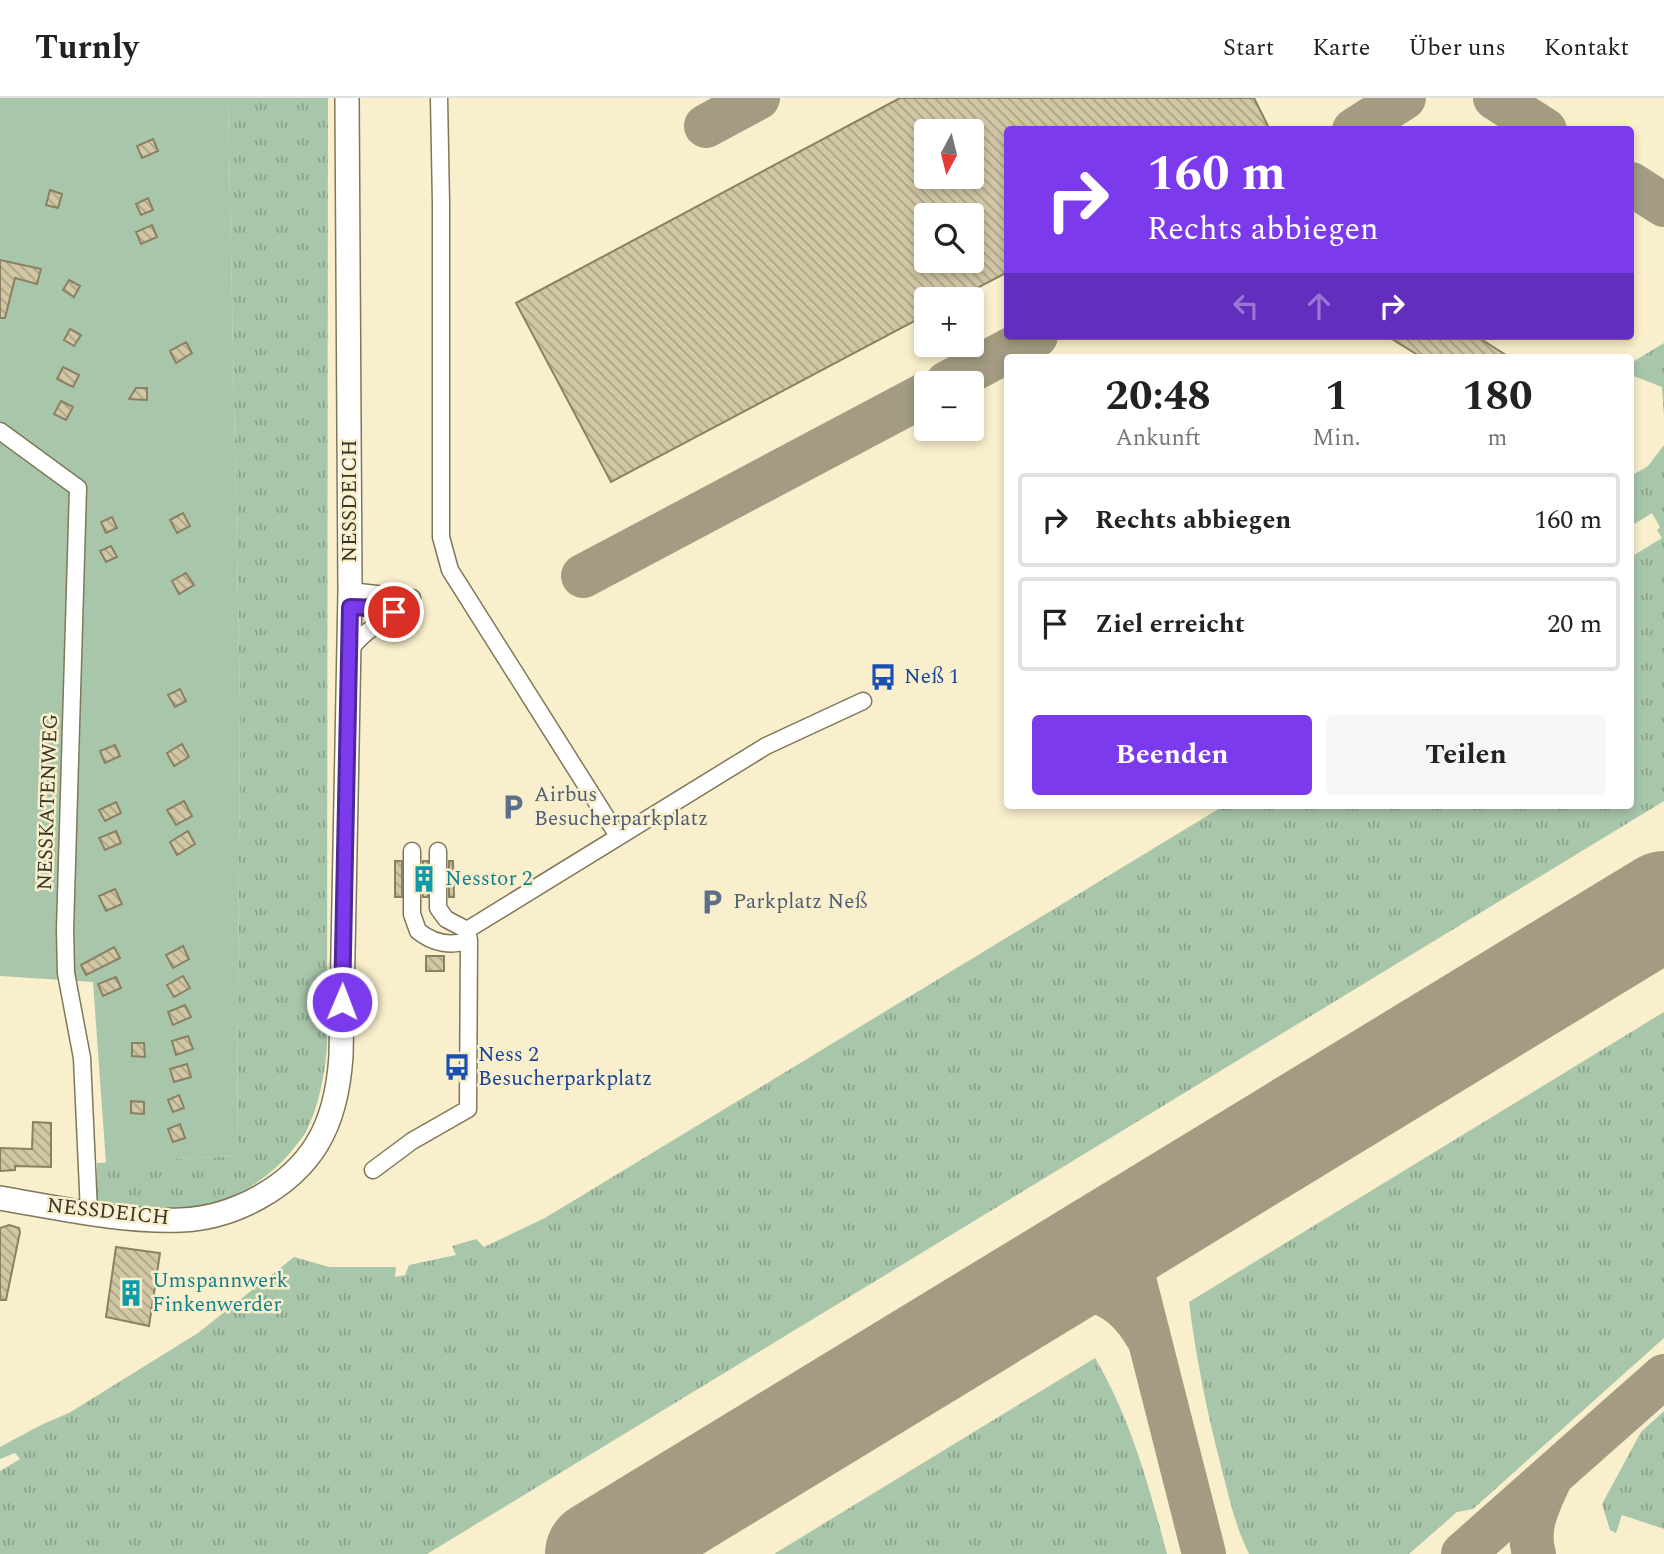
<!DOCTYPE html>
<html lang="de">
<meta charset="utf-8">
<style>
body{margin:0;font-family:Spectral,serif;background:#f6f6f6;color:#222;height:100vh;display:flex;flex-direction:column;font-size:26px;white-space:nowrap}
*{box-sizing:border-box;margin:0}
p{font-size:23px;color:#767676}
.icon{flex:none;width:38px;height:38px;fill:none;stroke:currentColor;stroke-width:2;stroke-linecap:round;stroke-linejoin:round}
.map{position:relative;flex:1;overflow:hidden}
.details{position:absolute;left:1004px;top:256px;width:630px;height:455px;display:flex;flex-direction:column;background:#fff;border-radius:7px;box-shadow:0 4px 10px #0003}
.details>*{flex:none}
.top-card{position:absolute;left:1004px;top:28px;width:630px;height:214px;border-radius:7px;box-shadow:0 4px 10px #0003;background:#7c3aed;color:#fff;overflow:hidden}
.needle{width:46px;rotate:187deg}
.fabs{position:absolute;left:914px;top:21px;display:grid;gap:14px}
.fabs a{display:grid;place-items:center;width:70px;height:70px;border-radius:7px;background:#fff;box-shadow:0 4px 10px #0003;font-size:35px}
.pin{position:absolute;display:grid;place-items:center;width:60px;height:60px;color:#fff;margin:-30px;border:4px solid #fff;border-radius:50%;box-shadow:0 2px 7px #0007}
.me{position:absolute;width:77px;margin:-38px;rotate:1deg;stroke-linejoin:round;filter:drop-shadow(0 0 5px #0008)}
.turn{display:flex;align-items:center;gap:24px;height:147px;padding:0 28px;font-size:32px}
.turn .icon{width:91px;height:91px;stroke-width:2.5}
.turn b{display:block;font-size:49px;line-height:60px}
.lanes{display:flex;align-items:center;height:66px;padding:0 28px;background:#0003;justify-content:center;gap:35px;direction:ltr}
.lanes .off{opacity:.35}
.eta{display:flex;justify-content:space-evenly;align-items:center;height:119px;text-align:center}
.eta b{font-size:42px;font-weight:700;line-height:49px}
.primary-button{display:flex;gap:14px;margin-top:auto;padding:14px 28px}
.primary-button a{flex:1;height:80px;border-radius:7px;background:#7c3aed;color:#fff;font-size:28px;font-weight:700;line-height:80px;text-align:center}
.primary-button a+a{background:#f6f6f6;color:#222}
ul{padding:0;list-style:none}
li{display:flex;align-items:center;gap:21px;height:94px;margin:0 14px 10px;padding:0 14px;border:4px solid #e0e0e0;border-radius:7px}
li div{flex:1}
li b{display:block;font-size:26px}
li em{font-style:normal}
header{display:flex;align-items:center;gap:42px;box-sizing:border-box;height:98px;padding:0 35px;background:#fff;border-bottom:2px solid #e0e0e0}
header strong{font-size:33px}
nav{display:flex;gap:38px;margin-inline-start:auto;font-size:24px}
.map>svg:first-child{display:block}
.grass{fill:url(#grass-tufts)}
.garden{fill:#a8c6aa}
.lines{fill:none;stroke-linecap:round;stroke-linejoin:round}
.taxiway{stroke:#a39c82;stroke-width:44}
.runway{stroke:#a39c82;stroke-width:108}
.building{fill:url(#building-back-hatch);stroke:#8b8162;stroke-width:2;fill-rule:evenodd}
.street-casing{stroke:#807758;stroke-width:19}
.secondary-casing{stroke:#807758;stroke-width:26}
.street{stroke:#fff;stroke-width:16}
.secondary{stroke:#fff;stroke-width:23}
.route-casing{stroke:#51269a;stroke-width:18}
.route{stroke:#7c3aed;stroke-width:12}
.labels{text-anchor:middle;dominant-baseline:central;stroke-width:5;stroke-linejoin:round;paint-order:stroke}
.street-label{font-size:21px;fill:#393528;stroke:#f9efcc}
.transit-label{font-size:21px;fill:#164399;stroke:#f9efcc;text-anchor:start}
.service-label{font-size:21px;fill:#4e5e75;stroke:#f9efcc;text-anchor:start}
.culture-label{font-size:21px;fill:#0d838f;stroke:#f9efcc;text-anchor:start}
</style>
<header>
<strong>Turnly</strong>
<nav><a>Start</a><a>Karte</a><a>Über uns</a><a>Kontakt</a></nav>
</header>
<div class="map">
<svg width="1664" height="1456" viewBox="0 0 1664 1456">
<defs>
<pattern id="grass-tufts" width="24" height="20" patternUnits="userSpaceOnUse" patternTransform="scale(1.75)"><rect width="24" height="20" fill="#a8c6aa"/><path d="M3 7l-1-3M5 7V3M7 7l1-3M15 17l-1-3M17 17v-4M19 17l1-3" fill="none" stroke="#8aa28a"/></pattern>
<pattern id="building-back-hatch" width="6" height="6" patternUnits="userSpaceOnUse" patternTransform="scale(1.75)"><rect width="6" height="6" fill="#d1c7a5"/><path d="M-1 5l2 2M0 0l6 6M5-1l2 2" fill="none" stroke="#aba286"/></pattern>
</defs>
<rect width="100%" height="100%" fill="#f9efcc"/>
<path class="grass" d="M228,0H328L327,950C324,980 319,1007 306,1034C302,1041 295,1048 290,1055C263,1086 225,1108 183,1110C155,1112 125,1106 97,1103V1065L237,1058L240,605Z
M1664,245V319L1662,289L1631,277V265Z
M1664,347V703L427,1456H0V1373L20,1361L15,1355L0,1361V1349L43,1326L69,1315L198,1235L294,1159L329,1169H396L395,1179L405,1177L409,1167L456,1157L452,1148L476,1141L484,1149L545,1120L1225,707H1631V459L1662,440L1657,432L1660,429L1652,415L1631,428V378L1648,368Z
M1664,914V1240L1473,1411L1457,1414L1409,1456H1249C1235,1428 1229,1399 1221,1368C1207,1314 1196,1260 1189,1204Z
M1095,1260C1131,1321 1149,1388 1167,1456H774Z
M1664,1313V1431L1622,1417L1616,1435L1610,1432L1602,1406L1641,1334Z"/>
<path class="garden" d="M0,0H228L240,605L237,1058L106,1065L93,884L0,878Z"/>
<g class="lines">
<path class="taxiway" d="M1495,0L1545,32
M706,28L758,0
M1354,32L1404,0
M1631,86L1664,107
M947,285L1036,238
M583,478L926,296
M1148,1121C1131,1136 1129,1142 1130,1165L1204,1456
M1038,1188C1087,1187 1120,1192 1146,1237
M1463,1456L1664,1278
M1534,1456C1526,1429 1539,1405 1550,1381"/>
<path class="runway" d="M599,1456L1664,807"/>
</g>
<path class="building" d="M900,0H1254L1270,32H1008V174L956,201H926V217L611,384L516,205ZM926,33H971V79H926ZM926,117H971V163H926Z
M153,41L158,53L142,60L137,48Z
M50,92L62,96L58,110L46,107Z
M148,100L153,112L141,117L136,106Z
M152,127L157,139L141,146L136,134Z
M0,162L41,171L37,186L15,180L5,220H0Z
M69,182L80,188L74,199L63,192Z
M70,231L81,237L74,248L64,242Z
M1387,238H1476L1509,259H1421Z
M186,244L192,255L176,265L170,253Z
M63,269L79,277L73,289L57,281Z
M136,290H147V302L129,301Z
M61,303L73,309L66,322L54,316Z
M183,415L190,428L177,435L170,422Z
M112,419L117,430L106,435L101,424Z
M111,448L117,459L106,464L100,453Z
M186,475L194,487L179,496L172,483Z
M180,591L186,603L175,609L168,597Z
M182,646L189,659L174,668L167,655Z
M115,647L120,658L105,665L100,653Z
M184,703L192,718L176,727L167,712Z
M116,704L121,715L105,723L99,712Z
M116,733L121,745L105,752L99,740Z
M188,733L195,746L177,757L170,744Z
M395,763H402V799H395Z
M423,763H428V799H423Z
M449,763H453L454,799H449Z
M115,791L122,806L106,813L99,798Z
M183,848L189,861L173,870L166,857Z
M114,849L120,860L86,877L81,867Z
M426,858H444V873H426Z
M183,878L190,890L174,899L167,887Z
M116,879L121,890L103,898L98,886Z
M185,907L191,919L173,927L168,914Z
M188,938L193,951L176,957L172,943Z
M132,945H144L145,959L132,958Z
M187,966L191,979L174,984L170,971Z
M179,997L184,1010L173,1014L168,1002Z
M131,1003L144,1004V1016L131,1015Z
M33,1024L51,1025V1069L15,1068V1072L0,1073V1050L32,1051Z
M180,1026L185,1040L173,1044L168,1031Z
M9,1127L19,1130L20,1134L6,1202H0V1130Z
M116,1149L160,1155L149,1228L106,1219Z"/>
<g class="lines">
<defs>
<path id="street" d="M439,0L441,106V439L450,472L618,738
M0,333L78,390L65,832L66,875L82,960L89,1114
M350,493L412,500
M350,509L385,510L404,520
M349,553C364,533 381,520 407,521
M412,753V816L418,833C433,845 451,849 469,842
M467,832L766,648L863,603
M373,1072L412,1043L468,1011L469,842L467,832L446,821L438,810V753"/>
<path id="secondary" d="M0,1100C59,1110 121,1124 181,1122C233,1120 290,1090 317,1046C333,1020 339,988 341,958L350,493L347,0"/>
</defs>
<use href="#street" class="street-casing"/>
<use href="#secondary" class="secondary-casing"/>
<use href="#street" class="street"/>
<use href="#secondary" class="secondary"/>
</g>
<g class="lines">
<defs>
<path id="route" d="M342,904L350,509L385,510L394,514"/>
</defs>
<use href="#route" class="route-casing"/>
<use href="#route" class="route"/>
</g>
<defs>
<symbol id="bus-bare" viewBox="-9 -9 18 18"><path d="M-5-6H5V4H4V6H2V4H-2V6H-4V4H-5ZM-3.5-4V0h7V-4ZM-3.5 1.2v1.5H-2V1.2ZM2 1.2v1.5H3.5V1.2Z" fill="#1a4fb4" stroke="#f9efcc" stroke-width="2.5" paint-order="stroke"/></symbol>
<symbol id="parking-bare" viewBox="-9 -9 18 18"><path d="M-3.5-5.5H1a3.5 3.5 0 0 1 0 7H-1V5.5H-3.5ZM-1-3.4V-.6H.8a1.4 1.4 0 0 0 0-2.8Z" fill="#5c6f8a" stroke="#f9efcc" stroke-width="2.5" paint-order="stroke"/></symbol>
<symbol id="building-bare" viewBox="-9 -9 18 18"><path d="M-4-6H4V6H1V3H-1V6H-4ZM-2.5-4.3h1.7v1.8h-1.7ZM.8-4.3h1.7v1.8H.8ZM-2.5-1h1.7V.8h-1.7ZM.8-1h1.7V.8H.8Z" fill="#0f9aa8" stroke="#f9efcc" stroke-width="2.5" paint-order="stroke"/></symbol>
</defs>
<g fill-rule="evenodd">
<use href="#bus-bare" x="864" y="560" width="38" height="38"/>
<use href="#parking-bare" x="494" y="690" width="38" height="38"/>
<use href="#building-bare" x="405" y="762" width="38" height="38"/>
<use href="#parking-bare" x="693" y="785" width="38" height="38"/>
<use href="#bus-bare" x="438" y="950" width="38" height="38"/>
<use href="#building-bare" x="112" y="1176" width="38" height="38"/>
</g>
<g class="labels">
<g class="street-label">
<text transform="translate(350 403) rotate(-90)">NESSDEICH</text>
<text transform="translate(48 704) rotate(-88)">NESSKATENWEG</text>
<text transform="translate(108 1114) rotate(6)">NESSDEICH</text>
</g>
<g class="transit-label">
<text x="904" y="579">Neß 1</text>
<text x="478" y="957">Ness 2<tspan x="478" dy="24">Besucherparkplatz</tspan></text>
</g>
<g class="service-label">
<text x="534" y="697">Airbus<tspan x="534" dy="24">Besucherparkplatz</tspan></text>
<text x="733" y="804">Parkplatz Neß</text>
</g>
<g class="culture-label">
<text x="445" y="781">Nesstor 2</text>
<text x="152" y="1183">Umspannwerk<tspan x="152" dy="24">Finkenwerder</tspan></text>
</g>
</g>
</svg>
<div class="fabs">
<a><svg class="needle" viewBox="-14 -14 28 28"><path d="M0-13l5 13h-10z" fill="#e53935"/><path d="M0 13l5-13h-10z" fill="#767676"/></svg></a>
<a><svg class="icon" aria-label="search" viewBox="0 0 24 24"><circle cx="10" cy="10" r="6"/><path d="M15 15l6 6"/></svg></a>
<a>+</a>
<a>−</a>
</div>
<div class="pin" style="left:394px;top:514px;background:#d93025"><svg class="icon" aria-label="arrive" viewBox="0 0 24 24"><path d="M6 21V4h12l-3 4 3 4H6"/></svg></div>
<svg class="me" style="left:342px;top:904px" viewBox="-20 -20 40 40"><circle r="17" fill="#7c3aed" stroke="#fff" stroke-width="3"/><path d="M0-11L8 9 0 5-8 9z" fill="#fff"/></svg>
<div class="top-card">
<div class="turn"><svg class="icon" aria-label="right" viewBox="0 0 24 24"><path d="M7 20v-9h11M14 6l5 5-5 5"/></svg><div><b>160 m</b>Rechts abbiegen</div></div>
<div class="lanes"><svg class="icon off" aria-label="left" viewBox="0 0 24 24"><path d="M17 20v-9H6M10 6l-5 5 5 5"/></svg><svg class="icon off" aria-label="ahead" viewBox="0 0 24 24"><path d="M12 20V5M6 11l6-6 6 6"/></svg><svg class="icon" aria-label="right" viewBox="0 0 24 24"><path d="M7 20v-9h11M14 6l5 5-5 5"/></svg></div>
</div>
<section class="details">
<div class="eta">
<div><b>20:48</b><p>Ankunft</p></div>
<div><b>1</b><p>Min.</p></div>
<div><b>180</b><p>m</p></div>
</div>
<ul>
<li><svg class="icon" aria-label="right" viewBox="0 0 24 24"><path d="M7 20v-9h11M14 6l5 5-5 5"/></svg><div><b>Rechts abbiegen</b></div><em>160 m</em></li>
<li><svg class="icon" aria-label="arrive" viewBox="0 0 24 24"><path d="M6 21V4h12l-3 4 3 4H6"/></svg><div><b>Ziel erreicht</b></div><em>20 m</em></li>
</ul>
<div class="primary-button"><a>Beenden</a><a>Teilen</a></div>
</section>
</div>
